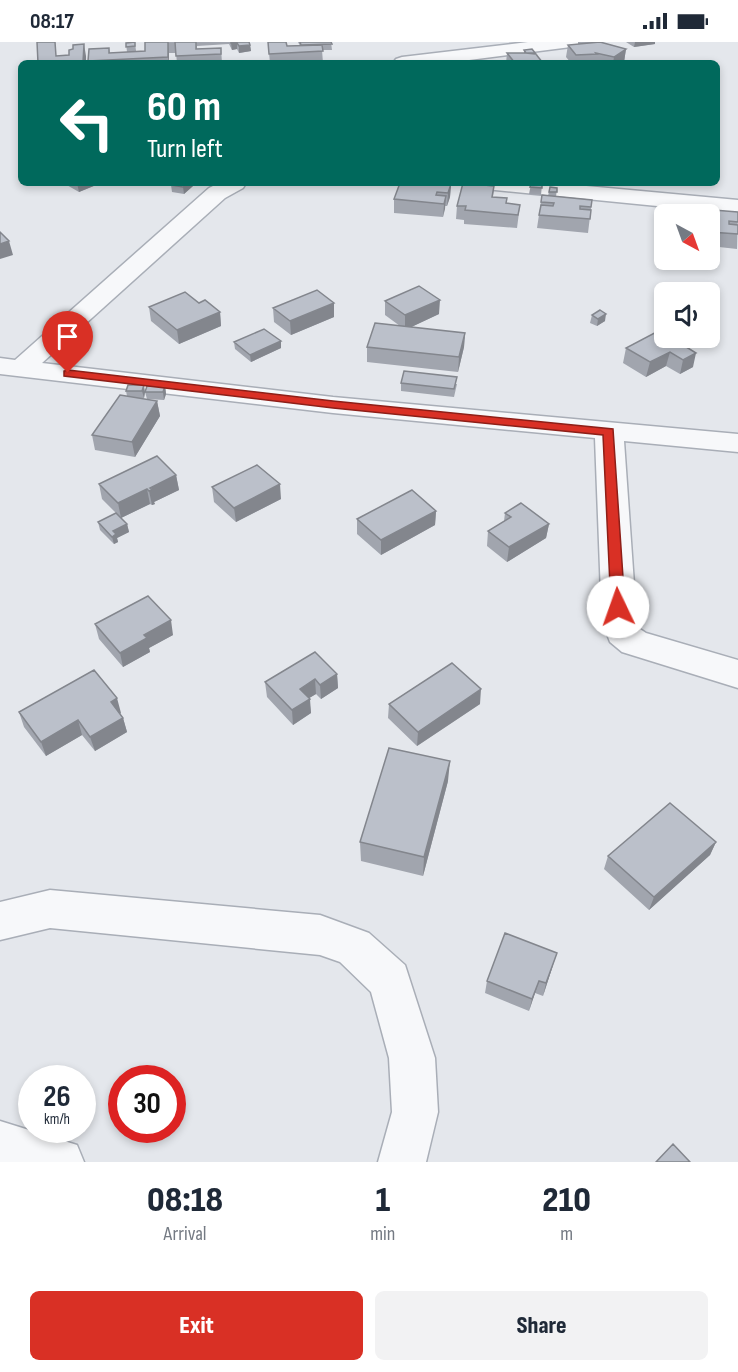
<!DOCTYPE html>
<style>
body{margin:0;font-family:"Sofia Sans Condensed",sans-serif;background:#f2f2f3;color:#1f2937;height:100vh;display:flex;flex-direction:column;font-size:22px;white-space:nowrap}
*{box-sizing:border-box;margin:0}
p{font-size:20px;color:#747a83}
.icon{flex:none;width:33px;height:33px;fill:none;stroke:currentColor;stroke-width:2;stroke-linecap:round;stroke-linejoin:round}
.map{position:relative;height:1120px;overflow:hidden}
.side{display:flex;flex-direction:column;background:#fff;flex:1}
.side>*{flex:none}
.hud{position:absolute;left:18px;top:18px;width:702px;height:126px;border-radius:9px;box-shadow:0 3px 9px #0003;background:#00695c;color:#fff;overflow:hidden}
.needle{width:39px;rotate:139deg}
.buttons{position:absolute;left:654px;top:162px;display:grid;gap:12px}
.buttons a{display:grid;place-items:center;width:66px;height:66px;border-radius:9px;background:#fff;box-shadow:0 3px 9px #0003;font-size:30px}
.speed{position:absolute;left:18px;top:1023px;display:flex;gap:12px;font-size:30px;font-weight:700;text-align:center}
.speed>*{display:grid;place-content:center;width:78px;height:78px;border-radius:50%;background:#fff;box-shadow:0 3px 9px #0003;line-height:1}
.speed small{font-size:15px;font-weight:400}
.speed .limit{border:9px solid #d22;background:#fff;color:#111}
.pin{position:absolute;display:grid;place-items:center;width:51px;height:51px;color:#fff;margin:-62px -26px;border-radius:50% 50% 50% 0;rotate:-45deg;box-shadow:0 0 6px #0007}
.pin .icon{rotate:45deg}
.me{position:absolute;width:66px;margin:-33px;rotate:357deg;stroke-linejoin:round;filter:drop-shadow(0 0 4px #0008)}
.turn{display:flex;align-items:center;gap:21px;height:126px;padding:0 30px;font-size:27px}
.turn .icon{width:78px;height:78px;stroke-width:2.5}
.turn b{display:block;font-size:42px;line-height:51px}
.eta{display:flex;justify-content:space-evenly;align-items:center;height:102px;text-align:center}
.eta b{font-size:36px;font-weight:800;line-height:42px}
.primary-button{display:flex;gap:12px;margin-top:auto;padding:12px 30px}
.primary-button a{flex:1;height:69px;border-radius:9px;background:#d93025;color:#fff;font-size:24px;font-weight:800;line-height:69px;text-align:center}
.primary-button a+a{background:#f2f2f3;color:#1f2937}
.status{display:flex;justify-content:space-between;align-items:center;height:42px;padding:0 30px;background:#fff;direction:ltr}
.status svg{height:16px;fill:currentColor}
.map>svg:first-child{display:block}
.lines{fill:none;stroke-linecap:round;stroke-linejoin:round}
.minor-casing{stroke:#a9aeb7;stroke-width:3}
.minor{fill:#f7f8fa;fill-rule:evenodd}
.wall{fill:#a1a5ae}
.shaded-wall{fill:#83868d}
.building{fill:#bbc0ca;stroke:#83868d;stroke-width:1.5}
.route{fill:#d93025;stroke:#8d1f18;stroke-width:1.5}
</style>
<div class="status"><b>08:17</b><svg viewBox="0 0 49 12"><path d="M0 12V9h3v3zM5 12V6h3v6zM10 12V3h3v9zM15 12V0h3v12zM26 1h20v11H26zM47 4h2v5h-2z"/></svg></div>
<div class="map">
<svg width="738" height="1120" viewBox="0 0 738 1120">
<rect width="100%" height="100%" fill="#e4e7ec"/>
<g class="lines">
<defs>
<path id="minor" d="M528,0H580L577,4L571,5L446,21H393L396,17L402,15Z
M219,141H246L243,146L225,156L42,321L333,355L738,392V410L624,399L637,585L646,591L738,618V646L622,610L610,600L602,579L595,396L333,371L0,332V316L15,318L209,146Z
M474,141H554L738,158V172L485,147L477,146Z
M50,848L320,873L369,891L405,923L435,1016L438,1070L426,1120H378L392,1070L389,1016L371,950L340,920L320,913L50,886L0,898V860Z
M0,1079L77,1103L84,1120H0Z"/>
</defs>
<use href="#minor" class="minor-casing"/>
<use href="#minor" class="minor"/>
</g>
<path class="wall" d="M135,0L136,9H145V0H249L250,3L251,9L239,11L237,7L232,8L229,2L197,4V7L221,6L222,21H177L176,11H169V21H88V19L109,6L110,11L127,10L126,1Z
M268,0L287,4H300L298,0H331L332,8H322L323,21H270Z
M578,0H600L626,7L624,20L622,21H571L566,15L568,3L578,2Z
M626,0H655V2L634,5Z
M524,8L543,21H506L507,11H524Z
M65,141H101L79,150L65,142Z
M451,142L450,155L447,164H445L443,175L394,171V157Z
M531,142L542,143L541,153L529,152Z
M171,143L193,144L184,152L172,150Z
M494,144L493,155L506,161L520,163L517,186L464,182V178L456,177L457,164Z
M550,145L557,146L556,155L592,158L588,191L537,186L542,153L548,154Z
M689,166L738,170L737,207L710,204V172H688Z
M385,259L439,272L411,285L465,291L464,305L458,330L367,320V305L400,284L385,273Z
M149,265L220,270L221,284L179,302L151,279Z
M273,266L334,275L291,293L274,280Z
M592,273L605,279L597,284L590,281Z
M690,299L688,306L693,325L680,332L666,324L646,335L623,321L626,306Z
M234,300L281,306L251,320L235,307Z
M401,341L457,342L454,355L401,349Z
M128,343L145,350L144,356H138L157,359L160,374L135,415L95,408L92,393L127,354L126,349Z
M165,344L166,352L164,358L147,357L145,350Z
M176,433L179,448L154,460L155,462L152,463L150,462L121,476L127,482L129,490L117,496L118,500L114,502L100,488L98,480L116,471L102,457L99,442Z
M212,445L281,457L236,480L214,460Z
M436,469L435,483L381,513L357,492V477Z
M505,471L549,482L546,496L507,520L487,504L488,489L504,479Z
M95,582L173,593L149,606L150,610L123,625L99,597Z
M337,632L338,646L321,657L316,652L309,656L311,671L293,683L267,655L265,640Z
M389,662H480L417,704L388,676Z
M19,670L121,671H120L123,676L127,690L95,709L82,693L46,714L24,685Z
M448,739L423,834L361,819L360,800Z
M716,800L710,813L649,868L604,827L608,814Z
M553,923L543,954L535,951L529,969L485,951L487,939Z"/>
<path class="shaded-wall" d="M168,0L169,11V21L168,15Z
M635,0H655V2L634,5Z
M231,1H237V7L232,8Z
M84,2L86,14V21H83V20Z
M250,3L251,9L239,11V4Z
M626,7L624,20L622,21H613L614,15Z
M77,141H101L79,150Z
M188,141H193V144L184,152L183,145Z
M451,142L450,155L447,164L448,151Z
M446,154L445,167L443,175L444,162Z
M9,199L13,213L0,217V202Z
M440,258L439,272L405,288V273Z
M334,261V275L291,293L290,279Z
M220,270L221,284L179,302L177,288Z
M606,272L605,279L597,284L598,277Z
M465,291L464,305L458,330L459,315Z
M281,299V306L251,320L250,313Z
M690,299L686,314L680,317L683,303Z
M670,310L666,324L646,335L650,320Z
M696,311L693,325L680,332L683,318Z
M144,343L145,350L144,356L142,349Z
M165,344L166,352L164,358L163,350Z
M157,359L160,374L135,415L132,400Z
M176,433L179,448L154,460L155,462L152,463L149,449L150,446Z
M280,442L281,457L236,480L234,466Z
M147,447L150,462L121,476L118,461Z
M436,469L435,483L381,513V498Z
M127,482L129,490L117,496L118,500L114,502L112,495L113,489Z
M549,482L546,496L507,520L509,505Z
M171,578L173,593L149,606L150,610L123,625L120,611L144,593Z
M337,632L338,646L321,657L320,643Z
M315,637L316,652L301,661L300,647Z
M481,647L480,662L417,704L418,690Z
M117,656L121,671L115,675L111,660Z
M310,657L311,671L293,683L292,668Z
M123,676L127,690L95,709L90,695Z
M78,678L82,693L46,714L41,700Z
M450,719L448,739L423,834L424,815Z
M716,800L710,813L649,868L654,855Z
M557,911L553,923L543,954L546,941Z
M539,939L529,969L532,957Z"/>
<path class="building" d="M37,0H55L56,14L69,13V8L73,7V3L84,2L83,20L38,21Z
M135,0V4L126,5V1Z
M145,0H168V15L88,19L89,7L109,6V11L145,9Z
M175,0H196V7L221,6V12L176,14Z
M231,0H249L250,3L239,4L237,1H231Z
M268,0H286L287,4L322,3L323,9L269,12Z
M300,0H331L332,2L301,3Z
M600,0L626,7L614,15L596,11L597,12L576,13L568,3Z
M532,7L536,12L526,11L524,8Z
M507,11H535L543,21H515Z
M173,141H188L183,145L171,143Z
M400,141H444L451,142L448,151L437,150L436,153L446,154L444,162L394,157Z
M463,141L494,144L492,155L507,156L506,161L520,163L518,173L465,168L466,164H457Z
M531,142L542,143V146L530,145Z
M550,145L557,146V150H549Z
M542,153L592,158L591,165L580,164V167L591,168L590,177L539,173L541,163L553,164L554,161L541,160Z
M689,166L738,170V180L729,179V182L738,183V192L710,190V172H689Z
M0,190L9,199L0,202Z
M419,244L440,258L405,273L385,259Z
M317,248L334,261L290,279L273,266Z
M185,250L199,261L205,258L220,270L177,288L149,265Z
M600,268L606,272L598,277L592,273Z
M375,281L465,291L459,315L367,305Z
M664,286V296H683L690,299L683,303L696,311L683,318L670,310L650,320L626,306Z
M264,287L281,299L250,313L234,300Z
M404,329L457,335L454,347L401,341Z
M128,343H144L142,349H126Z
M147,344H165L163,350H145Z
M120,353L157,359L132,400L92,393Z
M157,414L176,433L150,446L152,447L149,449L147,447L118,461L99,442Z
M257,423L280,442L234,466L212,445Z
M412,448L436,469L381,498L357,477Z
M521,461L549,482L509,505L488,489L511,475L505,471Z
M116,471L127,482L113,489L116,492L112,495L98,480Z
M148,554L171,578L144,593L147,596L120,611L95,582Z
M315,610L337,632L320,643L315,637L300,647L310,657L292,668L265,640Z
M452,621L481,647L418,690L389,662Z
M94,628L117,656L111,660L123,676L90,695L78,678L41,700L19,670Z
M389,706L450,719L424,815L360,800Z
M670,761L716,800L654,855L608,814Z
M505,891L557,911L546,941L539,939L532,957L487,939Z
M673,1102L690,1120H656Z"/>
<path class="route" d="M68,328L333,359L613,387L625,565L618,570L611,565L603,393L333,366L64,334V329Z"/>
</svg>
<div class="buttons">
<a><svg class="needle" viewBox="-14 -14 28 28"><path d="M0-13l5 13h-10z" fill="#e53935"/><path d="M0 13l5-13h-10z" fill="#747a83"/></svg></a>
<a><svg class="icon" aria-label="sound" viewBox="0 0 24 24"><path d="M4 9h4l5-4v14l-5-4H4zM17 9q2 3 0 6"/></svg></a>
</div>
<div class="speed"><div>26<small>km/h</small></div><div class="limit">30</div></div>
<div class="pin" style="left:68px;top:331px;background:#d93025"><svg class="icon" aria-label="arrive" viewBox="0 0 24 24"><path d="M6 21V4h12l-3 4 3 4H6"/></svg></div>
<svg class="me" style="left:618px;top:565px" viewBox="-20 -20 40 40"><circle r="19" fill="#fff"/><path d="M0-13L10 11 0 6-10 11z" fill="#d93025"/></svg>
<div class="hud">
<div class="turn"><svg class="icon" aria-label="left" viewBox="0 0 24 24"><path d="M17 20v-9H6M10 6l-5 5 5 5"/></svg><div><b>60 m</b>Turn left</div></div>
</div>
</div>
<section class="side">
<div class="eta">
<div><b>08:18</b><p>Arrival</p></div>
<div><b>1</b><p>min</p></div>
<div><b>210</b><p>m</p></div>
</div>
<div class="primary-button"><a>Exit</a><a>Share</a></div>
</section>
